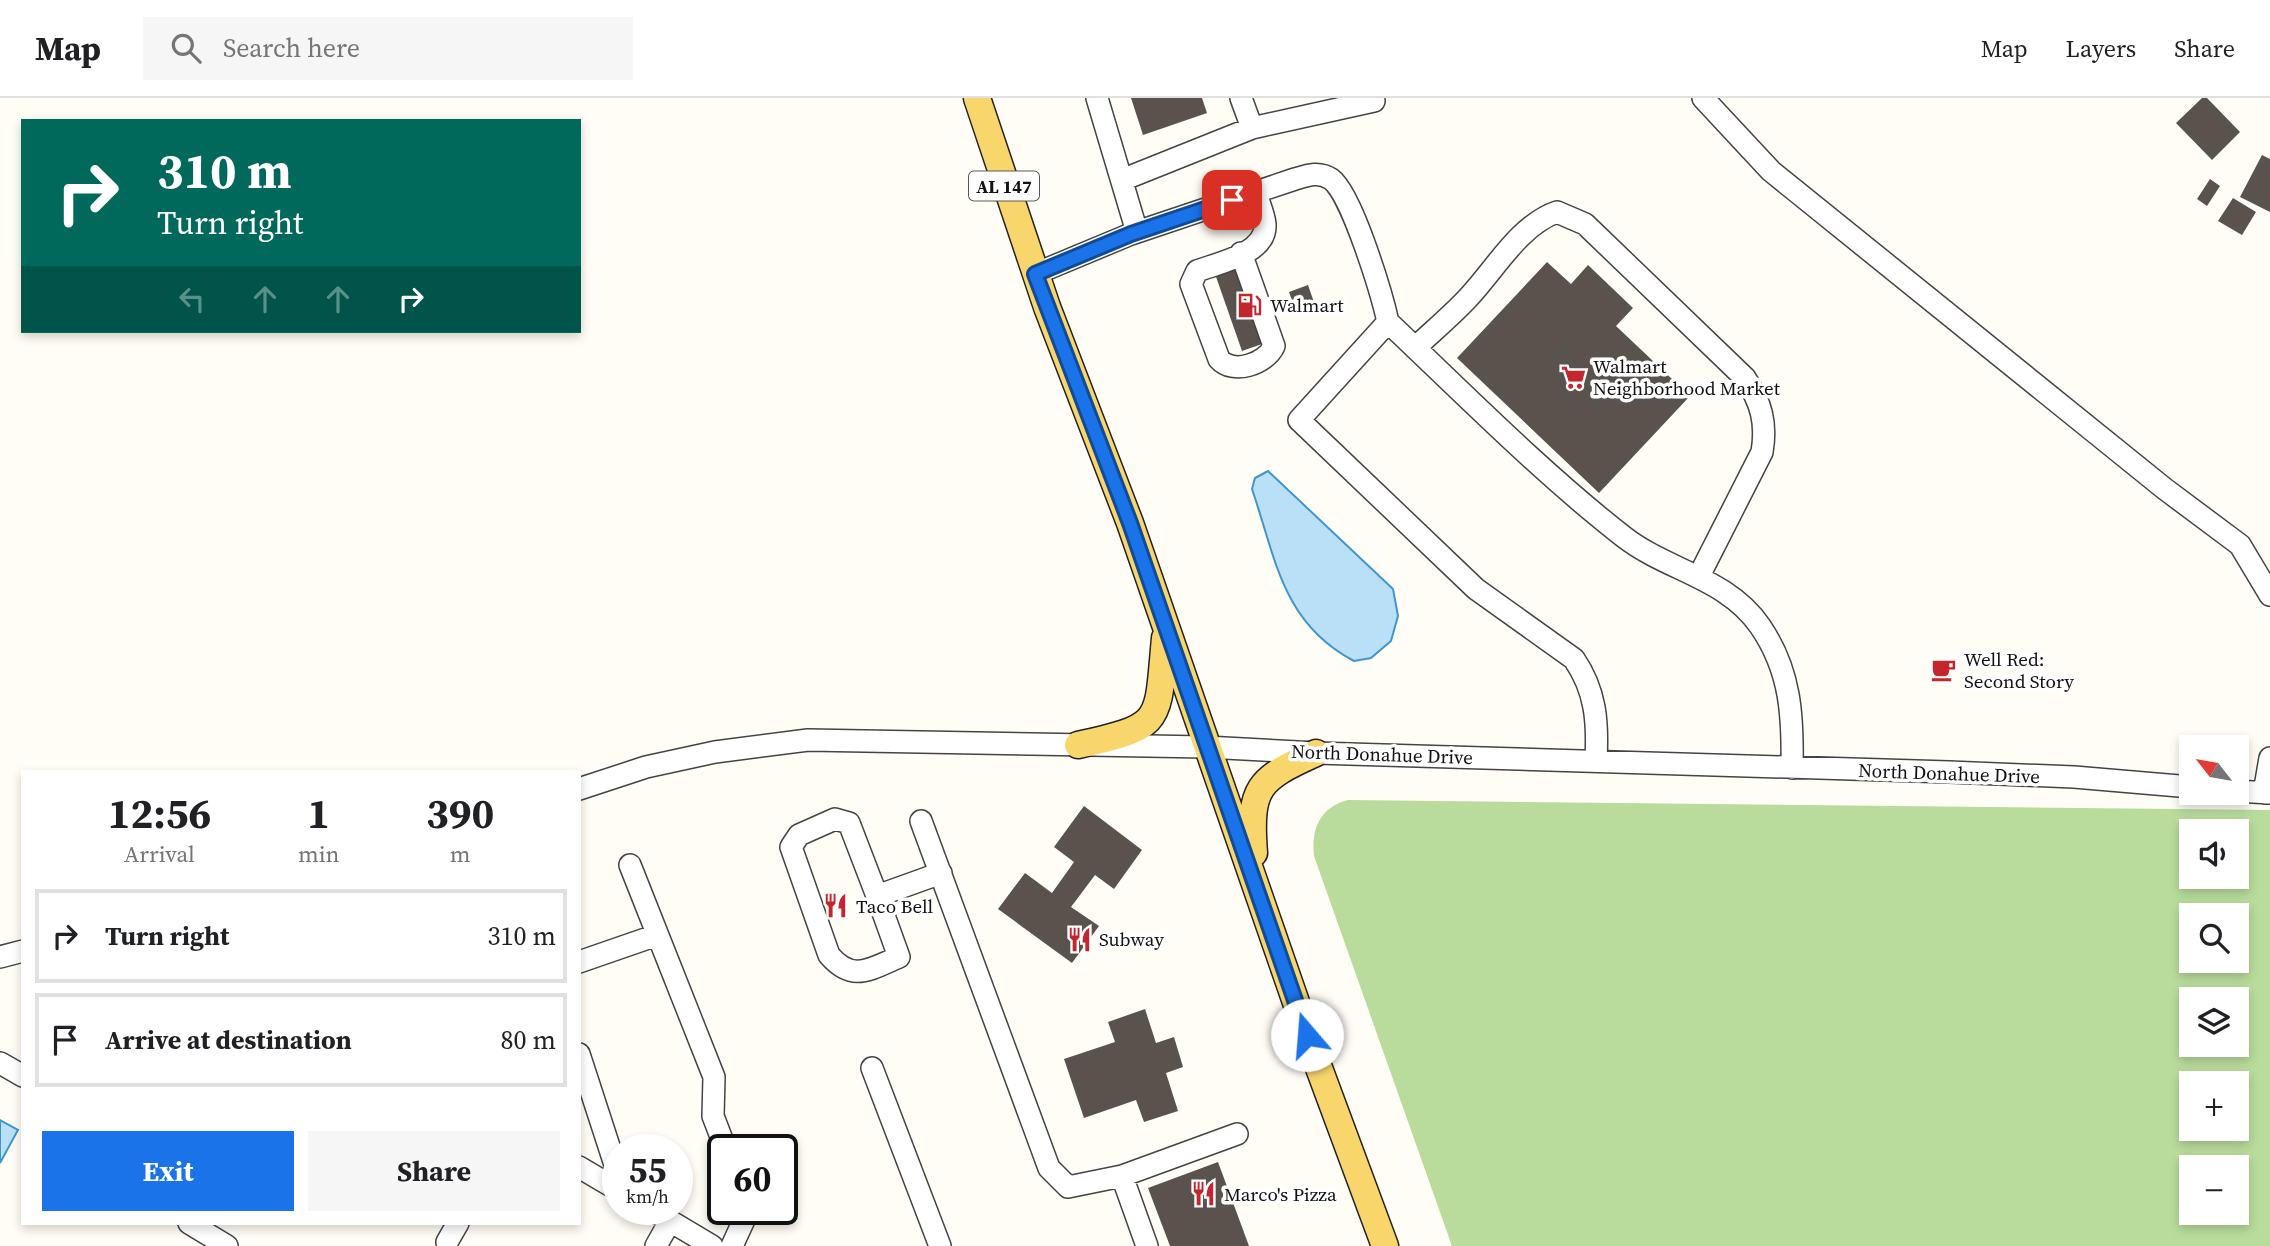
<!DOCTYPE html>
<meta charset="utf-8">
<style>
body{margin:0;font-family:"Source Serif 4",serif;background:#f6f6f6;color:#202124;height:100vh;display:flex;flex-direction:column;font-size:26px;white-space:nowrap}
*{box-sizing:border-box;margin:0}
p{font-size:23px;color:#757577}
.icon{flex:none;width:38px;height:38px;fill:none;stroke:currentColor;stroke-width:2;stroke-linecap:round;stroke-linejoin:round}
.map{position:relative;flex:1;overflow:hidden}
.details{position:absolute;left:21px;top:672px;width:560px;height:455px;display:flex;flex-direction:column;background:#fff;border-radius:0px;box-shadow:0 4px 10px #0003}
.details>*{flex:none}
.top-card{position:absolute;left:21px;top:21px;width:560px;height:214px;border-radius:0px;box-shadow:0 4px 10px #0003;background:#00695c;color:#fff;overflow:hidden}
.needle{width:46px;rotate:301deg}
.fabs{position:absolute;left:2179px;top:637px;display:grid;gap:14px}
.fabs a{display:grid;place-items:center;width:70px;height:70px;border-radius:0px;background:#fff;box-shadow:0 4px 10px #0003;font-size:35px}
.speed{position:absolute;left:602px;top:1036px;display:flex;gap:14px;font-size:35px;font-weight:700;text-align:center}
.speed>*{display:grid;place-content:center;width:91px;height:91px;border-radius:50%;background:#fff;box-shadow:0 4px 10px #0003;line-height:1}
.speed small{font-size:18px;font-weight:400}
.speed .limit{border:4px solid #111;border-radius:10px;background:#fff;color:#111}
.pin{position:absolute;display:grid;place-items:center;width:60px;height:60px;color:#fff;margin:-30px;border-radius:14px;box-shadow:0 4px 10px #0006}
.me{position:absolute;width:77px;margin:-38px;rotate:342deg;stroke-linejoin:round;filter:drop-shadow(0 0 5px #0008)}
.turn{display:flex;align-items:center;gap:24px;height:147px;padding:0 21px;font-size:32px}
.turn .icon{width:91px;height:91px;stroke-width:2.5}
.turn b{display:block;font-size:49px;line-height:60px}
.lanes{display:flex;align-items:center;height:66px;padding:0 21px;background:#0003;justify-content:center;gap:35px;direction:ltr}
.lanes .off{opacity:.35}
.eta{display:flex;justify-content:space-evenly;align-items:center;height:119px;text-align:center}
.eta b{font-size:42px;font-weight:700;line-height:49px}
.primary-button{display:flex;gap:14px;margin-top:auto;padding:14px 21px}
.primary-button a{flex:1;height:80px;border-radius:0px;background:#1a73e8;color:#fff;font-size:28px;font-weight:700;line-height:80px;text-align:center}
.primary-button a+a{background:#f6f6f6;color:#202124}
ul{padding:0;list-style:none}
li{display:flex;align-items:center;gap:21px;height:94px;margin:0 14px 10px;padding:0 7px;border:4px solid #e0e0e0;border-radius:0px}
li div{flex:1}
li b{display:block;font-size:26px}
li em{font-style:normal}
header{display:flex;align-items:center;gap:42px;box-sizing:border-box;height:98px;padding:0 35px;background:#fff;border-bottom:2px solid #e0e0e0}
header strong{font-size:33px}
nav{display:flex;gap:38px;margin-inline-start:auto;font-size:24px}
.search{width:490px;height:63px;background:#f6f6f6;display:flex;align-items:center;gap:18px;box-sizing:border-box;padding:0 24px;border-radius:0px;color:#757577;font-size:26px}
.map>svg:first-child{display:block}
.forest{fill:#b9dc9c;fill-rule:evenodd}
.water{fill:#b9e0f7;stroke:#3f96cf;stroke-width:2}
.building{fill:#5a524d}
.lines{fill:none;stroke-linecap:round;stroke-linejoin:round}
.minor-casing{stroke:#444;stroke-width:24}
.major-casing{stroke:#222;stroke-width:29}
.minor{stroke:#fff;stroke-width:21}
.major{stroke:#f9d66b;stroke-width:26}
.route-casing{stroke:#114b97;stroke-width:18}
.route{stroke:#1a73e8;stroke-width:12}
.labels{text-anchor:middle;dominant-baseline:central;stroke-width:7;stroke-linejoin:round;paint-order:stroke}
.shield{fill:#fff;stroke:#585858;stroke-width:2}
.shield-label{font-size:18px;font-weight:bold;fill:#111}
.poi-label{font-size:19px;fill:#111;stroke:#fff;text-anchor:start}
.street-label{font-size:19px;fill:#111;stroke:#fff}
</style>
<header>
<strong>Map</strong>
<div class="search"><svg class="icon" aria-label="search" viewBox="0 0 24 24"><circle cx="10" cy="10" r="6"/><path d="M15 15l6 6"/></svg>Search here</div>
<nav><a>Map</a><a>Layers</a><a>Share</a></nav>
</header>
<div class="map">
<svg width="2270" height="1148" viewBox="0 0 2270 1148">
<rect width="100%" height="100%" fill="#fffdf5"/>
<path class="forest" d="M1348,702L2270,712V1148H1452L1314,758C1311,731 1320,709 1348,702ZM2236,733V779H2191V733ZM2236,817V863H2191V817ZM2191,901H2236V947H2191ZM2236,985V1031H2191V985ZM2236,1069V1115H2191V1069Z"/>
<path class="water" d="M1268,373L1393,491L1398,518L1391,543L1371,560L1354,563C1282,525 1276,461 1252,391L1255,380Z
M0,1022L18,1032L0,1065Z"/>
<path class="building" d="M1131,0H1202L1207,15L1143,37Z
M2202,0H2207L2240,34L2212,62L2176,25Z
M2262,57L2270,61V114L2240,99Z
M2210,81L2220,88L2207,108L2197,101Z
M2233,100L2256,114L2242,137L2218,123Z
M1547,164L1571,186L1588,167L1633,210L1616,228L1690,298L1599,395L1457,260Z
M1234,165L1262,246L1242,253L1214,173Z
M1308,187L1316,210L1297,217L1289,194Z
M1084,708L1142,752L1114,791L1095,777L1071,809L1099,828L1072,865L998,811L1025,775L1052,795L1074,764L1054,749Z
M1145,911L1156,945L1174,939L1183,969L1166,975L1178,1013L1144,1024L1136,1002L1084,1020L1064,961L1115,944L1108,924Z
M1218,1064L1249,1148H1170L1148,1090Z"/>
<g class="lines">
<defs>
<path id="minor" d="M1097,0L1137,134
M1241,0L1252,30
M1703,0L1771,73L2165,391L2240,447L2270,497
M1122,82L1252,30L1374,3
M1241,155L1274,248C1266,266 1233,277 1219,261L1191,186L1197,173C1218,165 1267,156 1265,126C1264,116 1259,104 1255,94
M1035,176L1131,136L1295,81C1308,77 1319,73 1331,81C1352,96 1382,197 1388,224C1463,295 1543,376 1624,439C1668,473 1727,480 1760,528C1791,573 1793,618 1792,670
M1388,224L1299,322L1476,491L1574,561C1596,593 1598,624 1596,662
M1415,250C1433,233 1451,218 1467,201C1494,173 1519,127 1557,114L1585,126L1745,280C1761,304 1767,325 1762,354L1699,478
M579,691L646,669L715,654L808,642L1206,649L1316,655L1949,674L2074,679L2191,689
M2236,693L2270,695
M2264,695L2270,660
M921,723L1049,1070L1068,1089L1122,1078L1237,1036
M630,767L714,979L713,1018L726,1052
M877,798L899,859C870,871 853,885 829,857L791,749L799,737L835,721L849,725L877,798L941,775
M0,859L23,853
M579,864L657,837
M579,956L618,1076
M0,965L23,978
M872,970L940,1148
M579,1069L618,1092
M1122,1078L1147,1148
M650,1111L712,1148
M189,1125L227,1148
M447,1144L458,1125
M656,1148L670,1123
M732,1148L749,1111"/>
<path id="major" d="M977,0L1047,209L1130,425L1316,962L1385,1148
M1078,647C1165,628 1157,625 1165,540
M1254,755C1249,689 1258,681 1316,655"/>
</defs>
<use href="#minor" class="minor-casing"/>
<use href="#major" class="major-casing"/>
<use href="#minor" class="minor"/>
<use href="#major" class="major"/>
</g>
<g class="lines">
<defs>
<path id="route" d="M1232,102L1131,136L1035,176L1130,425L1307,937"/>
</defs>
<use href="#route" class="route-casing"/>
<use href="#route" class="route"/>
</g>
<defs>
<symbol id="fuel-bare" viewBox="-9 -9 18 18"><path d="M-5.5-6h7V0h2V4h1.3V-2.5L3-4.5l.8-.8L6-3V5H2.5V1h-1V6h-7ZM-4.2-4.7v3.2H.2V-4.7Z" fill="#c4262e" stroke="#fff" stroke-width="2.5" paint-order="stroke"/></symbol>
<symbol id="supermarket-bare" viewBox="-9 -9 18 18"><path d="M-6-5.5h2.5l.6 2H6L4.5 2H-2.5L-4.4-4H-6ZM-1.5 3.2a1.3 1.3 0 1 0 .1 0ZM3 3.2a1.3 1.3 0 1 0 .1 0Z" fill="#c4262e" stroke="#fff" stroke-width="2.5" paint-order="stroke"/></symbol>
<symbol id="cafe-bare" viewBox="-9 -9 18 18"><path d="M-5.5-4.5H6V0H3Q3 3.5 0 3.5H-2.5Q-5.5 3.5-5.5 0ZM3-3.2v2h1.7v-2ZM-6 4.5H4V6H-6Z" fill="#c4262e" stroke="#fff" stroke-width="2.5" paint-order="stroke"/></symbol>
<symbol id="restaurant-bare" viewBox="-9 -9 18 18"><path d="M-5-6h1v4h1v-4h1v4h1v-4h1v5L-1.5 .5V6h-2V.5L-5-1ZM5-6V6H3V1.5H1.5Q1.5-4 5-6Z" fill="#c4262e" stroke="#fff" stroke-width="2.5" paint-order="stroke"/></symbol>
</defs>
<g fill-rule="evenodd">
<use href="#fuel-bare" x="1232" y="190" width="35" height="35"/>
<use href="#supermarket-bare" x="1556" y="262" width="35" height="35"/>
<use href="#cafe-bare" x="1926" y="554" width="35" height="35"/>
<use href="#restaurant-bare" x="818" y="790" width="35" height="35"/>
<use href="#restaurant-bare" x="1062" y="824" width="35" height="35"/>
<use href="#restaurant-bare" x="1186" y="1078" width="35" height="35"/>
</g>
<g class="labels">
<rect class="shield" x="969" y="73.5" width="70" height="29" rx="5"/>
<g class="shield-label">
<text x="1004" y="88">AL 147</text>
</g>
<g class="poi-label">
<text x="1270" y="207">Walmart</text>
<text x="1593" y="268">Walmart<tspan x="1593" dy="22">Neighborhood Market</tspan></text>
<text x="1964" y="561">Well Red:<tspan x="1964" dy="22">Second Story</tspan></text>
<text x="856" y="808">Taco Bell</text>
<text x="1099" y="841">Subway</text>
<text x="1224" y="1096">Marco's Pizza</text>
</g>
<g class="street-label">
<text transform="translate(1382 656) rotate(2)">North Donahue Drive</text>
<text transform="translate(1949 675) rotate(2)">North Donahue Drive</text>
</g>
</g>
</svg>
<div class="fabs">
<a><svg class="needle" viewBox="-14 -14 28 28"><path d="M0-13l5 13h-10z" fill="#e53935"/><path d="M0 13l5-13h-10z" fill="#757577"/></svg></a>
<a><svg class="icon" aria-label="sound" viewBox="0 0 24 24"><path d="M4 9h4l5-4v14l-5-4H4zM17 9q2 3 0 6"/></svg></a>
<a><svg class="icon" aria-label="search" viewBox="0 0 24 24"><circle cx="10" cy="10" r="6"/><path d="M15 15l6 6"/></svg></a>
<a><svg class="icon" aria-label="layers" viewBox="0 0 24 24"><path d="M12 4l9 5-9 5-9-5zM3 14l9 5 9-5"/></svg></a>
<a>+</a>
<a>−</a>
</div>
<div class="speed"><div>55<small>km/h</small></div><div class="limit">60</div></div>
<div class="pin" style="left:1232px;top:102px;background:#d93025"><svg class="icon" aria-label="arrive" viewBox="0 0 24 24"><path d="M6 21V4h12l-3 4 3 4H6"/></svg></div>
<svg class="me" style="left:1307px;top:937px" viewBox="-20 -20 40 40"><circle r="19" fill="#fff"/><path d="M0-13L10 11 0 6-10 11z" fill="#1a73e8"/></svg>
<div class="top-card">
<div class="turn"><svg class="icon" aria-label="right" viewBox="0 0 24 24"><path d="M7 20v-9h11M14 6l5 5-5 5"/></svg><div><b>310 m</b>Turn right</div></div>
<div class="lanes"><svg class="icon off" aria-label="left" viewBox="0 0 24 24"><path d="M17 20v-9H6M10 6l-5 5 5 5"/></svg><svg class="icon off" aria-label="ahead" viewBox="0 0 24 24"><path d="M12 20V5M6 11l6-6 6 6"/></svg><svg class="icon off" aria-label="ahead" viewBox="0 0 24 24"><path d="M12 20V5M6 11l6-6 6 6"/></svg><svg class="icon" aria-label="right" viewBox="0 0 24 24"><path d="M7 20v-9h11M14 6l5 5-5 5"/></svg></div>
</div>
<section class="details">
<div class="eta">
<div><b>12:56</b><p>Arrival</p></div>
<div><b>1</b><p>min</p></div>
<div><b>390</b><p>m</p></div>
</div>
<ul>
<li><svg class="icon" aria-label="right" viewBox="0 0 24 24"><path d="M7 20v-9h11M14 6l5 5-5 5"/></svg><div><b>Turn right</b></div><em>310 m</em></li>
<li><svg class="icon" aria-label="arrive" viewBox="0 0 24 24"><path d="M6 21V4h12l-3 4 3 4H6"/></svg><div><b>Arrive at destination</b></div><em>80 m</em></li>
</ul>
<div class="primary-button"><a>Exit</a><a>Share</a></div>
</section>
</div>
